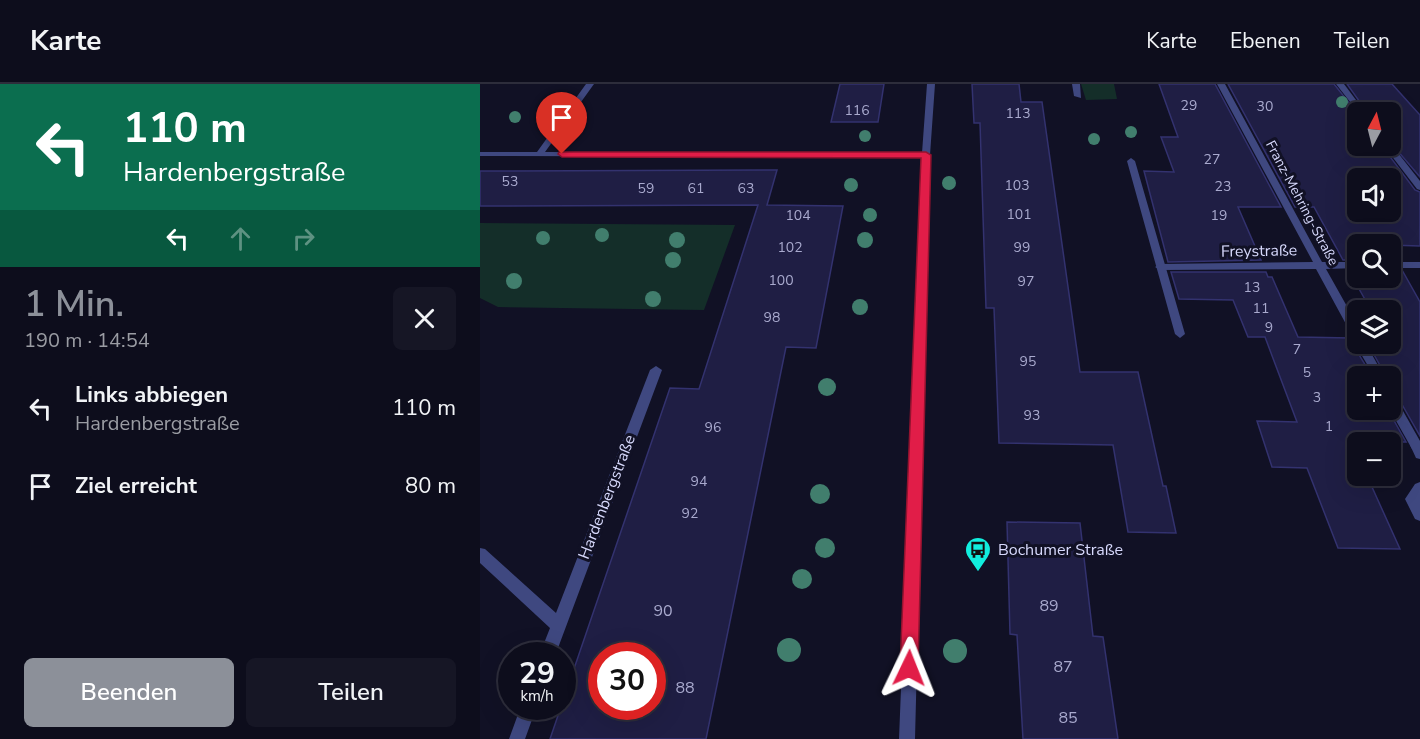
<!DOCTYPE html>
<html lang="de">
<meta charset="utf-8">
<style>
body{margin:0;font-family:"Nunito Sans",sans-serif;background:#161625;color:#f1f3f6;height:100vh;display:flex;flex-direction:column;font-size:22px;white-space:nowrap}
*{box-sizing:border-box;margin:0}
p{font-size:20px;color:#9a9ca3}
.icon{flex:none;width:33px;height:33px;fill:none;stroke:currentColor;stroke-width:2;stroke-linecap:round;stroke-linejoin:round}
.map{position:relative;flex:1;overflow:hidden}
.panel{display:flex;flex-direction:column;background:#0d0d1c;width:480px}
.panel>*{flex:none}
.hud{background:#0b6e4f;color:#fff;overflow:hidden}
.needle{width:39px;rotate:7deg}
.controls{position:absolute;left:867px;top:18px;display:grid;gap:12px}
.controls a{display:grid;place-items:center;width:54px;height:54px;border-radius:9px;background:#0d0d1c;box-shadow:0 6px 24px #0002,0 0 0 2px #2d2d3b;font-size:30px}
.speed{position:absolute;left:18px;top:558px;display:flex;gap:12px;font-size:30px;font-weight:700;text-align:center}
.speed>*{display:grid;place-content:center;width:78px;height:78px;border-radius:50%;background:#0d0d1c;box-shadow:0 6px 24px #0002,0 0 0 2px #2d2d3b;line-height:1}
.speed small{font-size:15px;font-weight:400}
.speed .limit{border:9px solid #d22;background:#fff;color:#111}
.pin{position:absolute;display:grid;place-items:center;width:51px;height:51px;color:#fff;margin:-62px -26px;border-radius:50% 50% 50% 0;rotate:-45deg;box-shadow:0 0 6px #0007}
.pin .icon{rotate:45deg}
.me{position:absolute;width:66px;margin:-33px;rotate:2deg;stroke-linejoin:round;filter:drop-shadow(0 0 4px #0008)}
.turn{display:flex;align-items:center;gap:21px;height:126px;padding:0 24px;font-size:27px}
.turn .icon{width:78px;height:78px;stroke-width:2.5}
.turn b{display:block;font-size:42px;line-height:51px}
.lanes{display:flex;align-items:center;height:57px;padding:0 24px;background:#0003;justify-content:center;gap:30px;direction:ltr}
.lanes .off{opacity:.35}
.round{display:grid;place-items:center;flex:none;width:63px;height:63px;border-radius:9px;background:#161625}
.summary{display:flex;align-items:center;justify-content:space-between;height:102px;padding:0 24px}
h1{font-size:36px;font-weight:600;line-height:45px;color:#8c9099}
.button{display:flex;gap:12px;margin-top:auto;padding:12px 24px}
.button a{flex:1;height:69px;border-radius:9px;background:#8c9099;color:#fff;font-size:24px;font-weight:600;line-height:69px;text-align:center}
.button a+a{background:#161625;color:#f1f3f6}
ul{padding:0;list-style:none}
li{display:flex;align-items:center;gap:18px;height:78px;padding:0 24px}
li div{flex:1}
li b{display:block;font-size:22px}
li em{font-style:normal}
header{display:flex;align-items:center;gap:36px;box-sizing:border-box;height:84px;padding:0 30px;background:#0d0d1c;border-bottom:2px solid #2d2d3b}
header strong{font-size:28px}
nav{display:flex;gap:33px;margin-inline-start:auto;font-size:21px}
main{display:flex;flex:1;min-height:0}
.map>svg:first-child{display:block}
.green{fill:#142e29}
.building{fill:#1f1e44;stroke:#33326f;stroke-width:1.5;fill-rule:evenodd}
.lines{fill:none;stroke-linecap:round;stroke-linejoin:round}
.lane{fill:#3f4880;fill-rule:evenodd}
.street{fill:#3f4880;fill-rule:evenodd}
.tree{fill:#417e6d}
.route{fill:#e11d48;stroke:#92132f;stroke-width:1.5}
.labels{text-anchor:middle;dominant-baseline:central;stroke-width:6;stroke-linejoin:round;paint-order:stroke}
.number-label{font-size:14px;fill:#a9aace}
.far-street-label{font-size:14px;fill:#d7d9fc;stroke:#111125}
.street-label{font-size:16px;fill:#d7d9fc;stroke:#111125}
.poi-label{font-size:16px;fill:#d7d9fc;stroke:#111125;text-anchor:start}
.near-number-label{font-size:16px;fill:#a9aace}
</style>
<header>
<strong>Karte</strong>
<nav><a>Karte</a><a>Ebenen</a><a>Teilen</a></nav>
</header>
<main>
<section class="panel">
<div class="hud">
<div class="turn"><svg class="icon" aria-label="left" viewBox="0 0 24 24"><path d="M17 20v-9H6M10 6l-5 5 5 5"/></svg><div><b>110 m</b>Hardenbergstraße</div></div>
<div class="lanes"><svg class="icon" aria-label="left" viewBox="0 0 24 24"><path d="M17 20v-9H6M10 6l-5 5 5 5"/></svg><svg class="icon off" aria-label="ahead" viewBox="0 0 24 24"><path d="M12 20V5M6 11l6-6 6 6"/></svg><svg class="icon off" aria-label="right" viewBox="0 0 24 24"><path d="M7 20v-9h11M14 6l5 5-5 5"/></svg></div>
</div>
<div class="summary"><div><h1>1 Min.</h1><p>190 m · 14:54</p></div><a class="round"><svg class="icon" aria-label="close" viewBox="0 0 24 24"><path d="M6 6l12 12M18 6L6 18"/></svg></a></div>
<ul>
<li><svg class="icon" aria-label="left" viewBox="0 0 24 24"><path d="M17 20v-9H6M10 6l-5 5 5 5"/></svg><div><b>Links abbiegen</b><p>Hardenbergstraße</p></div><em>110 m</em></li>
<li><svg class="icon" aria-label="arrive" viewBox="0 0 24 24"><path d="M6 21V4h12l-3 4 3 4H6"/></svg><div><b>Ziel erreicht</b></div><em>80 m</em></li>
</ul>
<div class="button"><a>Beenden</a><a>Teilen</a></div>
</section>
<div class="map">
<svg width="940" height="655" viewBox="0 0 940 655">
<rect width="100%" height="100%" fill="#111125"/>
<path class="green" d="M601,0H634L637,15L606,16Z
M0,139L255,141L224,226L18,223L0,214Z"/>
<path class="building" d="M360,0H404L398,38H351Z
M492,0H539L541,18H562L600,288H658L683,402H686L696,449L648,448L633,361L519,359L514,224H506L500,39H494Z
M679,0H735L801,123H758L781,176L688,178L664,87L694,88L681,53H698Z
M748,0H854L878,30V62H902L935,106L940,108V162L878,160V176H863L834,123H815ZM878,94H910V128H878Z
M867,0H912L940,31V93L910,58V28H887Z
M297,86L287,121L363,122L336,264L306,263L226,655H70L190,304L219,305L278,121L0,122V87ZM122,572H172V622H122Z
M878,186V194H910V186H922L940,218V352L916,310L910,308V292H906L888,260H910V226H891L869,187Z
M691,188H786L788,193H792L818,253L871,254L874,257L873,261L892,292H878V326H908L926,358H872L878,371V392H887L920,465L858,464L827,384L792,383L777,337L817,338L785,253H768L753,216L699,215Z
M527,438L600,439L613,552L623,553L638,655H543L537,551L530,550Z"/>
<g class="lines">
<path class="lane" d="M592,0H600L601,14L594,12Z
M651,74L655,77L705,250L700,254L695,250L647,77Z
M936,356L940,357V375L936,374L930,361L932,357Z
M940,398V437L935,435L925,415L935,400Z"/>
<path class="street" d="M106,0H114L65,68L442,69L447,0H455L450,71L435,655H419L442,73L0,72V68H57Z
M737,0H745L842,178H878V184L846,185L878,242V257L873,253L836,185L680,186L675,183L680,180L833,178Z
M856,0H864L885,28H878Z
M911,60L940,97V106L937,105L904,62Z
M910,178H940V184H910Z
M877,257L878,260H886L904,292H894L875,260Z
M176,282L182,286L75,572H59L70,544L0,479V464L5,465L76,529L170,286Z
M910,310L914,311L940,357V365H932L910,326Z
M41,622H57L45,655H29Z"/>
</g>
<g class="tree">
<circle cx="862" cy="18" r="6"/>
<circle cx="35" cy="33" r="6"/>
<circle cx="651" cy="48" r="6"/>
<circle cx="385" cy="52" r="6"/>
<circle cx="614" cy="55" r="6"/>
<circle cx="469" cy="99" r="7"/>
<circle cx="371" cy="101" r="7"/>
<circle cx="390" cy="131" r="7"/>
<circle cx="122" cy="151" r="7"/>
<circle cx="63" cy="154" r="7"/>
<circle cx="197" cy="156" r="8"/>
<circle cx="385" cy="156" r="8"/>
<circle cx="193" cy="176" r="8"/>
<circle cx="34" cy="197" r="8"/>
<circle cx="173" cy="215" r="8"/>
<circle cx="380" cy="223" r="8"/>
<circle cx="347" cy="303" r="9"/>
<circle cx="340" cy="410" r="10"/>
<circle cx="345" cy="464" r="10"/>
<circle cx="322" cy="495" r="10"/>
<circle cx="309" cy="566" r="12"/>
<circle cx="475" cy="567" r="12"/>
</g>
<path class="route" d="M79,68H446L451,71L438,584L435,590L429,592L423,590L420,584L441,74L82,73L78,70Z"/>
<defs>
<symbol id="bus-pin" viewBox="-11 -11 22 30"><path d="M0 17L-7.5 6A9.5 9.5 0 1 1 7.5 6Z" fill="#11eede" stroke="#111125"/><path d="M-5-6H5V4H4V6H2V4H-2V6H-4V4H-5ZM-3.5-4V0h7V-4ZM-3.5 1.2v1.5H-2V1.2ZM2 1.2v1.5H3.5V1.2Z" fill="#111"/></symbol>
</defs>
<g fill-rule="evenodd">
<use href="#bus-pin" x="483" y="451" width="30" height="40"/>
</g>
<g class="labels">
<g class="number-label">
<text x="709" y="21">29</text>
<text x="785" y="22">30</text>
<text x="377" y="26">116</text>
<text x="538" y="29">113</text>
<text x="732" y="75">27</text>
<text x="30" y="97">53</text>
<text x="537" y="101">103</text>
<text x="743" y="102">23</text>
<text x="166" y="104">59</text>
<text x="216" y="104">61</text>
<text x="266" y="104">63</text>
<text x="539" y="130">101</text>
<text x="318" y="131">104</text>
<text x="739" y="131">19</text>
<text x="310" y="163">102</text>
<text x="542" y="163">99</text>
<text x="301" y="196">100</text>
<text x="546" y="197">97</text>
<text x="772" y="203">13</text>
<text x="781" y="224">11</text>
<text x="292" y="233">98</text>
<text x="789" y="243">9</text>
<text x="817" y="265">7</text>
<text x="548" y="277">95</text>
<text x="827" y="288">5</text>
<text x="837" y="313">3</text>
<text x="552" y="331">93</text>
<text x="849" y="342">1</text>
<text x="233" y="343">96</text>
<text x="219" y="397">94</text>
<text x="210" y="429">92</text>
</g>
<g class="far-street-label">
<text transform="translate(822 119) rotate(62)">Franz-Mehring-Straße</text>
</g>
<g class="street-label">
<text transform="translate(779 167) rotate(-1)">Freystraße</text>
<text transform="translate(127 413) rotate(-69)">Hardenbergstraße</text>
</g>
<g class="poi-label">
<text x="518" y="466">Bochumer Straße</text>
</g>
<g class="near-number-label">
<text x="569" y="522">89</text>
<text x="183" y="527">90</text>
<text x="583" y="583">87</text>
<text x="205" y="604">88</text>
<text x="588" y="634">85</text>
</g>
</g>
</svg>
<div class="controls">
<a><svg class="needle" viewBox="-14 -14 28 28"><path d="M0-13l5 13h-10z" fill="#e53935"/><path d="M0 13l5-13h-10z" fill="#9a9ca3"/></svg></a>
<a><svg class="icon" aria-label="sound" viewBox="0 0 24 24"><path d="M4 9h4l5-4v14l-5-4H4zM17 9q2 3 0 6"/></svg></a>
<a><svg class="icon" aria-label="search" viewBox="0 0 24 24"><circle cx="10" cy="10" r="6"/><path d="M15 15l6 6"/></svg></a>
<a><svg class="icon" aria-label="layers" viewBox="0 0 24 24"><path d="M12 4l9 5-9 5-9-5zM3 14l9 5 9-5"/></svg></a>
<a>+</a>
<a>−</a>
</div>
<div class="speed"><div>29<small>km/h</small></div><div class="limit">30</div></div>
<div class="pin" style="left:82px;top:70px;background:#d93025"><svg class="icon" aria-label="arrive" viewBox="0 0 24 24"><path d="M6 21V4h12l-3 4 3 4H6"/></svg></div>
<svg class="me" style="left:429px;top:584px" viewBox="-20 -20 40 40"><path d="M0-17L14 15 0 8-14 15z" fill="#e11d48" stroke="#fff" stroke-width="4"/></svg>
</div>
</main>
